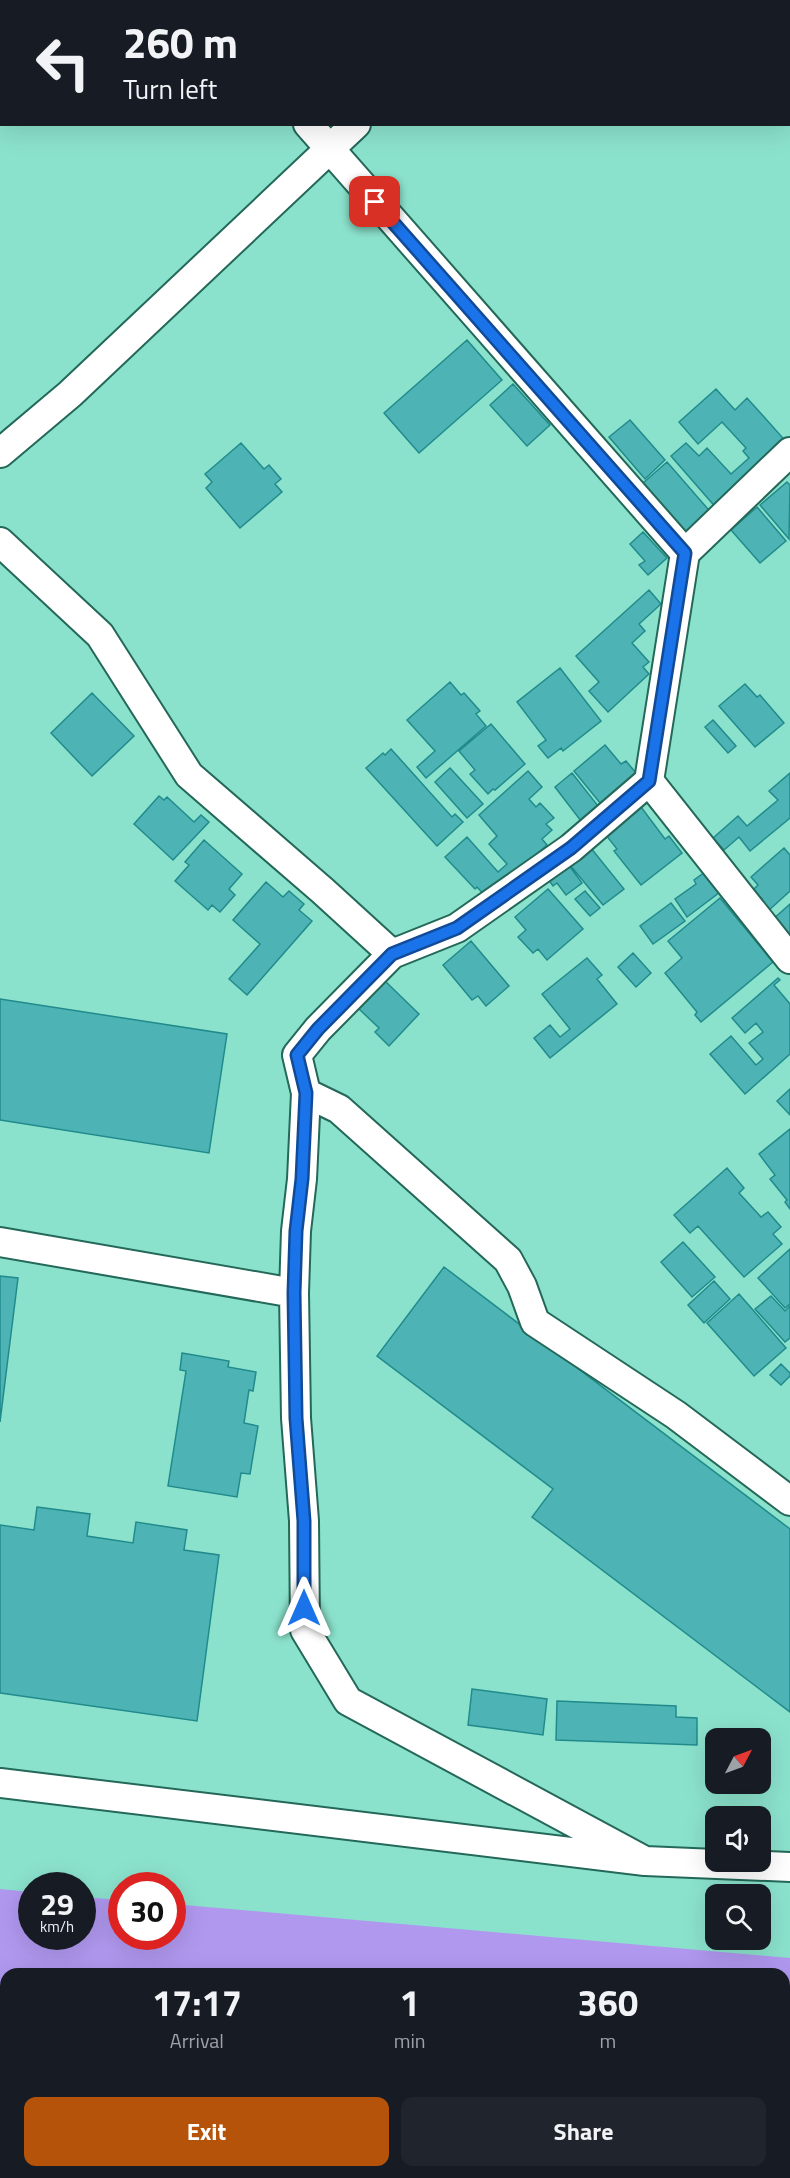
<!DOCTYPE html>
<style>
body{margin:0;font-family:"Titillium Web",sans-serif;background:#20242c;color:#f1f3f6;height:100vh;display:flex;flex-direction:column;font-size:22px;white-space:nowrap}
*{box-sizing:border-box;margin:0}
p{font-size:20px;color:#9ea1a6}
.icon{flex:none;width:33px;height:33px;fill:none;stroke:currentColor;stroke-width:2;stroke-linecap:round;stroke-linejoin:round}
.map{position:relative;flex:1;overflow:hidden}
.sheet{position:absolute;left:0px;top:1968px;width:790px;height:210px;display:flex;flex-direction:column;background:#171b24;border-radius:18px 18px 0 0;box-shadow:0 6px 24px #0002}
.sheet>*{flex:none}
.top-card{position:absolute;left:0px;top:0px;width:790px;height:126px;box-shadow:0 6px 24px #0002;background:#171b24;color:#f1f3f6;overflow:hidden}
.needle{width:39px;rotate:49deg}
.tools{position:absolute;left:705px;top:1728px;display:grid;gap:12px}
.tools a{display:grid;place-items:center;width:66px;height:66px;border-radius:12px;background:#171b24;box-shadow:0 6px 24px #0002;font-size:30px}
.speed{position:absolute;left:18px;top:1872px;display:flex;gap:12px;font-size:30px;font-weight:700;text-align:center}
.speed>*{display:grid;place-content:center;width:78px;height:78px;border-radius:50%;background:#171b24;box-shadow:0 6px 24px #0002;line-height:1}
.speed small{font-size:15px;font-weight:400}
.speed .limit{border:9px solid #d22;background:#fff;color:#111}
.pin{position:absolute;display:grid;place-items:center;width:51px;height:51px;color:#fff;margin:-26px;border-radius:12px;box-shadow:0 3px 9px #0006}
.me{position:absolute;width:66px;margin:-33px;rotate:0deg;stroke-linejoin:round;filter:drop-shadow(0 0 4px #0008)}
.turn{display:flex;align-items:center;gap:21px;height:126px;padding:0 24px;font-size:27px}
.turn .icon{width:78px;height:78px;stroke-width:2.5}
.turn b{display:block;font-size:42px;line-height:51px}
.eta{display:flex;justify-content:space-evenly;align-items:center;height:102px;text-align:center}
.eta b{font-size:36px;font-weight:700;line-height:42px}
.button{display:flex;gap:12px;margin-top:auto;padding:12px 24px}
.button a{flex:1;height:69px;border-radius:12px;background:#b45309;color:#fff;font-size:24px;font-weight:700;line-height:69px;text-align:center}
.button a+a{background:#20242c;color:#f1f3f6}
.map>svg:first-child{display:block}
.water{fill:#b098ef}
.building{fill:#4eb3b4;stroke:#218b8c;stroke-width:1.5}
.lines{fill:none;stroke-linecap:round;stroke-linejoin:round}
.lane-casing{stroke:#236859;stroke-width:18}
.street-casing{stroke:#236859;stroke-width:32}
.secondary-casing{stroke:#236859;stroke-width:36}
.lane{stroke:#fff;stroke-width:15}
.street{stroke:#fff;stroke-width:28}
.secondary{stroke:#fff;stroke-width:33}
.route-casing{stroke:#114b97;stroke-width:15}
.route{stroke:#1a73e8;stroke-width:10}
</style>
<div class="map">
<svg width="790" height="2178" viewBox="0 0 790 2178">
<rect width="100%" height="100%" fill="#8be2cc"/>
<path class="water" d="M0,1889L31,1892L32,1936H82L83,1897L121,1900L122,1936H172L173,1904L790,1958V2178H270L151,2172H784V1974H6V2144L0,2143Z"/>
<path class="building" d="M467,340L502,380L419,453L384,413Z
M513,384L550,425L527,446L490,405Z
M716,389L735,410L747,398L790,446L718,510L671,456L686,443L699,456L707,448L731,474L749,458L743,451L746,448L722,422L698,444L679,422Z
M630,420L665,460L645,479L609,437Z
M241,443L264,469L269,465L281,479L275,484L282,492L240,528L206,488L212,482L205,474Z
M667,462L714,516L689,537L643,483Z
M787,482L790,485L789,539L760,505Z
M757,507L786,541L760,563L731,530Z
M643,532L667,558L648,575L639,565L645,561L630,544Z
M649,590L661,604L639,624L645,631L632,643L649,662L643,667L649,674L608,712L589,691L599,682L576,656Z
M560,668L601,721L563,751L561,748L548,758L538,746L546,740L517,702Z
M450,682L461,695L464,693L480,711L476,714L486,726L426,778L417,767L435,751L407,720Z
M745,684L757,697L760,695L784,723L755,747L719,706Z
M92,693L134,736L92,776L51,733Z
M713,720L736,746L728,753L705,727Z
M491,724L525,764L495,790L493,789L488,794L470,774L475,770L459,751Z
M605,745L621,764L626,761L641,779L605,809L574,771Z
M391,749L452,817L455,814L463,822L437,846L366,768L383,753L385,755Z
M450,768L483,804L467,818L435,782Z
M528,771L542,787L529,799L536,807L540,803L554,818L546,824L552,830L542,839L547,845L488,899L477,887L475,889L445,857L467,837L498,872L507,864L489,844L497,836L479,815Z
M572,773L602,811L584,825L555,787Z
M790,773V818L750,851L739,837L724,850L713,838L738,816L747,826L778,800L769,791Z
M159,796L164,800L167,797L194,822L201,815L209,822L173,860L134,824Z
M641,807L665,839L669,836L682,853L641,885L614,851L617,849L605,834Z
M204,840L242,874L229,889L235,895L220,912L212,905L208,910L175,881L189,865L185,862Z
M586,842L624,889L603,905L565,859Z
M784,848L790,855V891L768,911L759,901L762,899L753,890L758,885L751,877Z
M565,860L582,883L566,895L557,883L553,886L545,875Z
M705,872L720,892L687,917L675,899L696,884L694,880Z
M266,882L283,897L289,891L304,904L299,910L312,921L247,995L229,979L260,944L233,920Z
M548,889L583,929L547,960L538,949L533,953L518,937L526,930L515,917Z
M585,891L600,908L590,916L575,899Z
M720,898L773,962L701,1022L695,1015L697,1012L665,973L682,958L668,941Z
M671,903L685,921L653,944L640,926Z
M790,904V942L771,921Z
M471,941L509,986L486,1006L478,996L472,1000L443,965Z
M633,953L651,973L636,987L618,967Z
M587,958L602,975L597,979L617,1004L550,1058L534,1038L550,1025L560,1037L570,1029L542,994Z
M778,978L780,980L774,985L790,1004V1054L745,1094L710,1054L731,1036L756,1065L763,1059L749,1043L763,1032L756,1023L745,1033L732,1018Z
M385,981L419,1014L389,1046L375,1032L379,1028L359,1009Z
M0,999L227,1034L209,1153L0,1120Z
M790,1089V1115L777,1101Z
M790,1129V1209L785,1202L787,1200L770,1179L775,1175L759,1154Z
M727,1168L744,1188L739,1193L761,1217L768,1212L781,1227L773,1234L782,1244L744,1277L698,1226L690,1233L674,1215Z
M683,1242L715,1277L692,1297L661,1262Z
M790,1249V1304L785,1308L758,1278Z
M444,1267L790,1529V1712L532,1517L553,1489L377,1356Z
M0,1276L18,1278L0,1422Z
M714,1281L730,1299L704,1323L688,1305Z
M739,1294L786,1348L754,1376L707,1323Z
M771,1296L785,1311L790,1306V1338L785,1342L755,1309Z
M182,1353L229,1361L228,1367L256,1372L253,1391L249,1390L244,1423L258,1426L250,1474L241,1473L237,1497L168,1486L186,1371L180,1370Z
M781,1364L790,1373V1376L781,1385L770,1375Z
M37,1507L90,1514L87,1536L133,1543L136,1522L187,1530L184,1550L219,1555L197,1721L0,1693V1525L34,1530Z
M472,1689L547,1699L543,1735L468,1725Z
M557,1701L676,1706V1717L697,1718V1745L556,1740Z"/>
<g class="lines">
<defs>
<path id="lane" d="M712,2L713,0"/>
<path id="street" d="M200,0L201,2
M494,2L495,0
M308,124L685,553
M0,453L70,394L356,124
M0,542L100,635L189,775L323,891L392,954
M649,781L790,959
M306,1093L339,1109L508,1260L522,1286L535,1322L676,1415L790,1501
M0,1242L294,1293
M0,1783L645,1861L790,1867
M645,1861L348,1701L305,1630L304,1521L296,1418L294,1293L296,1231L302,1179L306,1093L297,1055L318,1029L392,954L457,928L571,848L649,781L685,553L790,452"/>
<path id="secondary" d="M622,0L625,2
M789,72H790"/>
</defs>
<use href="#lane" class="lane-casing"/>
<use href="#street" class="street-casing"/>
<use href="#secondary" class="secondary-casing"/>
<use href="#lane" class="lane"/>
<use href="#street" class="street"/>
<use href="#secondary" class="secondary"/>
</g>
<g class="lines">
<defs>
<path id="route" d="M304,1608V1521L296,1418L294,1293L296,1231L302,1179L306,1093L297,1055L318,1029L392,954L457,928L571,848L649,781L685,553L375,202"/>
</defs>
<use href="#route" class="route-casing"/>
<use href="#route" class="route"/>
</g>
</svg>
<div class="tools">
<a><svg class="needle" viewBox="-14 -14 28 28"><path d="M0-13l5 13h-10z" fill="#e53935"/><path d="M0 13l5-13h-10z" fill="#9ea1a6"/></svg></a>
<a><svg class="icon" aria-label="sound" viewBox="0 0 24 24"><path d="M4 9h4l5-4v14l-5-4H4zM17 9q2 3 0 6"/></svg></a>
<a><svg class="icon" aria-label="search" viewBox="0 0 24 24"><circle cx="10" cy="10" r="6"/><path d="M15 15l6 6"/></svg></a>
</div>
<div class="speed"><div>29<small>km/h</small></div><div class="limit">30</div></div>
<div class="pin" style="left:375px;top:202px;background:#d93025"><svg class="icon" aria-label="arrive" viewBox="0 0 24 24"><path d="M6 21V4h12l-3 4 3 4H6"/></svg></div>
<svg class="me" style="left:304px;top:1608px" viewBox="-20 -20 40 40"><path d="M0-17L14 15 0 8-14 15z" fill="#1a73e8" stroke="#fff" stroke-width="4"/></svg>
<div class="top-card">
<div class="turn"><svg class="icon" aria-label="left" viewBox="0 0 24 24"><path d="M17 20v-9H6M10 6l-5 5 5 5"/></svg><div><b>260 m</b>Turn left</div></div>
</div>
<section class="sheet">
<div class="eta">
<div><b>17:17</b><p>Arrival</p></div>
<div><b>1</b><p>min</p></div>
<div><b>360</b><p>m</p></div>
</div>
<div class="button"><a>Exit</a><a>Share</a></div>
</section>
</div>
